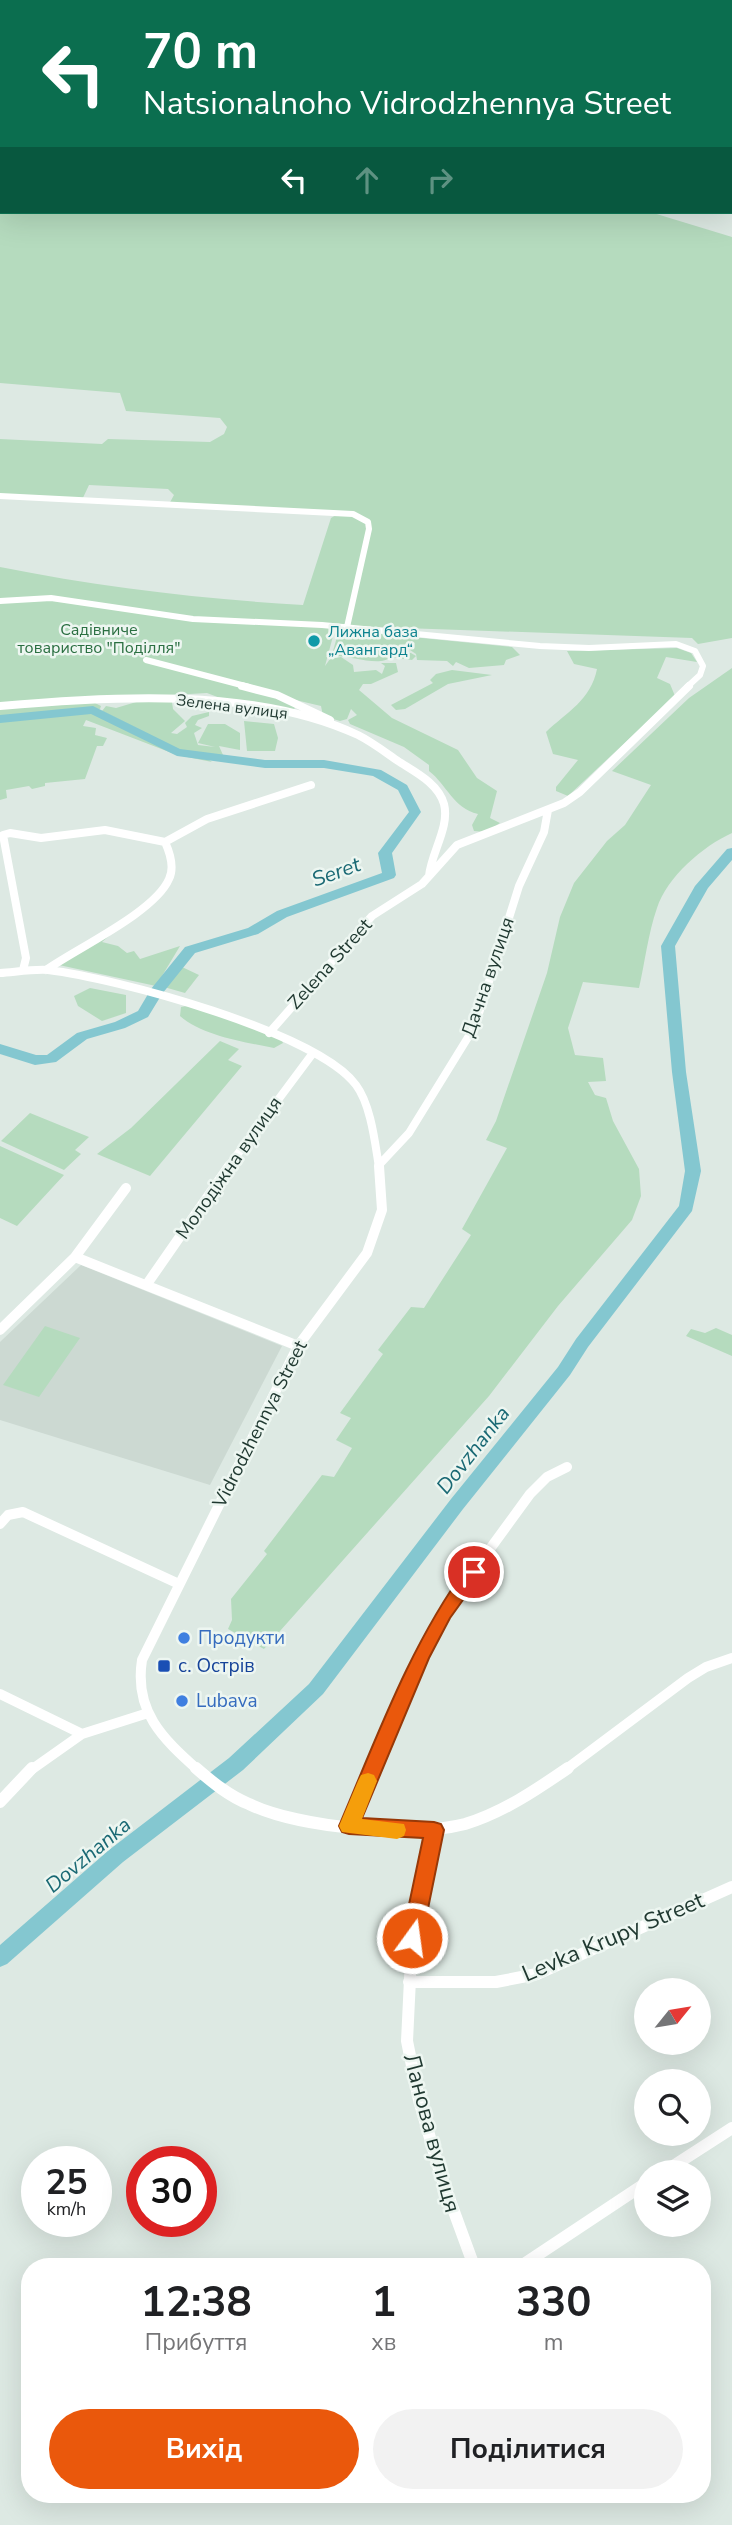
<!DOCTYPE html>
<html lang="uk">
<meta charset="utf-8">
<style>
body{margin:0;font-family:"Nunito Sans",sans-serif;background:#f2f2f2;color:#202124;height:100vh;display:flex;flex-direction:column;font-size:26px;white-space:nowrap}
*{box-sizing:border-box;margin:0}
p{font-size:23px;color:#757577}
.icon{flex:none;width:38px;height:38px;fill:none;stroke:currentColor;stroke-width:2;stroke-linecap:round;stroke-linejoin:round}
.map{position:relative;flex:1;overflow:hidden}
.panel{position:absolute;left:21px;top:2258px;width:690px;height:245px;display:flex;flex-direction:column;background:#fff;border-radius:28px;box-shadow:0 7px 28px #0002}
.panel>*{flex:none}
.guide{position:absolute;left:0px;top:0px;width:733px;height:214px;box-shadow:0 7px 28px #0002;background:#0b6e4f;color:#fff;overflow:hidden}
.needle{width:46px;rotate:60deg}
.buttons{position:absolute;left:634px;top:1978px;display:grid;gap:14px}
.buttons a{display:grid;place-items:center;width:77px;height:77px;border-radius:50%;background:#fff;box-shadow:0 7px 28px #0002;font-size:35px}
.speed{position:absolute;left:21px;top:2146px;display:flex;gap:14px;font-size:35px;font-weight:700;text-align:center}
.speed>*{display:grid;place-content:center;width:91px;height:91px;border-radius:50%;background:#fff;box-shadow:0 7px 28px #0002;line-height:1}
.speed small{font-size:18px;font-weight:400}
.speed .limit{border:10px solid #d22;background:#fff;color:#111}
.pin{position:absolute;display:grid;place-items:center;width:60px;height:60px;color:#fff;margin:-30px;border:4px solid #fff;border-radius:50%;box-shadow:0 2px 7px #0007}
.me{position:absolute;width:77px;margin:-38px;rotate:14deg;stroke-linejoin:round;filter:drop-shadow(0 0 5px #0008)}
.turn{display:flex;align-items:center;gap:24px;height:147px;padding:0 28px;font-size:32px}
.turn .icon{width:91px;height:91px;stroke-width:2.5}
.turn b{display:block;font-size:49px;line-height:60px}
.lanes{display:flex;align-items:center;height:66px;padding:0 28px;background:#0003;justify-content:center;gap:35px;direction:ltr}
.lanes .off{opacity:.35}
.eta{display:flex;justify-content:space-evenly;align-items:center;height:119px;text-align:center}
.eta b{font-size:42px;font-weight:700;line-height:49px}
.button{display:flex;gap:14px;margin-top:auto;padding:14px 28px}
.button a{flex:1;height:80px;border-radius:42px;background:#ea580c;color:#fff;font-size:28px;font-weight:700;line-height:80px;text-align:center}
.button a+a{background:#f2f2f2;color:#202124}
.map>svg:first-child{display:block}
.built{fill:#ccd9d2}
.green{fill:#b5dbbe}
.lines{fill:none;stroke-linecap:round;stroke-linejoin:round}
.river{fill:#84c7d0;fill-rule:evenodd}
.minor-far3{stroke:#fff;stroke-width:6}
.minor-far2{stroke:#fff;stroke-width:8}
.minor-far1{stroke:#fff;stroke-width:10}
.minor{stroke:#fff;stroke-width:12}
.route{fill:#ea580c;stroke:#983908;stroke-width:2}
.slow{fill:#f59e0b}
.culture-dot{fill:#0f9aa8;stroke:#edf6f1;stroke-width:2.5}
.shop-dot{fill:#3f7fe0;stroke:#edf6f1;stroke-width:2.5}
.transit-dot{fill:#1a4fb4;stroke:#edf6f1;stroke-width:2.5}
.labels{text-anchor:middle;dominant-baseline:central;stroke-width:5;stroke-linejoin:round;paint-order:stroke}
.far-park-label{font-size:16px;fill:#2a6f41;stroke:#edf6f1}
.far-culture-label{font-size:16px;fill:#0d838f;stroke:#edf6f1;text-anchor:start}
.far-street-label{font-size:16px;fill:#1f3830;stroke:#edf6f1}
.street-label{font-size:19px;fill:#1f3830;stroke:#edf6f1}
.shop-label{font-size:19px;fill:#366cbe;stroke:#edf6f1;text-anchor:start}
.transit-label{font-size:19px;fill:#164399;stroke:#edf6f1;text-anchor:start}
.water-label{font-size:21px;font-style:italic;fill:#1a6974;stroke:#edf6f1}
.near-street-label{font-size:23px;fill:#1f3830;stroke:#edf6f1}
</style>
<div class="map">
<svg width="732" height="2525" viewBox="0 0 732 2525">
<rect width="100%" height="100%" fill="#dde9e3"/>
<path class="built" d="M81,1265L282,1346L210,1485L0,1420V1342Z"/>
<path class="green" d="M0,0L401,2H2V212H650L732,237V638L698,644L692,638L347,626L382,634L512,647L520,655L506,660L504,665L469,668L456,662L453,666L447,661L417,660L416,654L404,646L397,652L411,653L416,656L412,660L390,657C382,667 350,656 336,656L333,651L340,626L336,625L325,666L330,659L341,657L353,665L354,672L376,670L382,674L385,666L381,663H396L398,672L371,684H363L359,690L392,718L458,750L477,778L497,791L490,818L500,823L486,832L474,831L472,825L478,814C453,808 447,785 429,771V765L404,747L350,724L348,720L357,715L351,709L347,719L340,721L323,716L321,706L287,698L295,708L293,710L228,701L207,693L0,705V567C100,587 201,599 303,605L331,518L338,514L168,506L174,495L168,489L89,485L81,502L0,498V439L102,444L108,439L210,442L224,434L227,427L220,418L126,411L120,393L0,383Z
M677,648L691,653L697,662L666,657L657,678L670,684L675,696L568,796L556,791V787L578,760L553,754L546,732C567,712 591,700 597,669L574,664L567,651Z
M732,668V833C703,846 667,877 657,908C648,934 645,962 639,988L583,982L568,1028L575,1055L603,1058L606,1081L588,1082L595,1095L606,1098L613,1121L639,1169L641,1196L632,1220L558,1306L489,1396L264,1649L228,1629L232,1620L231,1599L267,1554L264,1551L322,1475L334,1477L352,1448L336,1440L351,1418L340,1413L383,1354L378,1350L411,1307L424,1308L471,1235L462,1229L507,1148L486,1140L496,1121L547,973L560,917L574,883L607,841L625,825L651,785L612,771L689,698Z
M452,670L492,675L448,684L405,709L396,710L391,705L433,683L430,680L436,674Z
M143,700L172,702L173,709L185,721L171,733L177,734L187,727L185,723L192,716L209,712V716L198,720L195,725L202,728L194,733L198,745L215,747L198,743L208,724H225L240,733V750L219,746L223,755L221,757L184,752L102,711L106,706L116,708Z
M91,701L101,706L100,709L86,708L76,711C110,711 146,737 177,750C187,755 204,754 212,762L177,755L86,720L83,726L96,728L95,735L107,738L103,746H97L85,779L45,783V786L32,789L29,786L6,790L7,798L0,800V718L59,712L0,716V707Z
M244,721L274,724L278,738L275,751H247Z
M116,930L102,942L118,946L127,953L134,951L140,959L180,946L156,986L59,965Z
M182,967L199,975L185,993L164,987L170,977Z
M90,988L126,995V1013L102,1021L78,1006L74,996Z
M191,1005L280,1036L283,1043L274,1048C244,1042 203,1036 180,1016L181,1007Z
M220,1041L239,1049L228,1060L242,1066L150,1176L97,1154L131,1128Z
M30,1113L89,1137L75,1150L81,1154L64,1170L1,1141Z
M0,1146L64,1175L17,1226L0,1218Z
M45,1326L80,1338L39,1397L3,1385Z
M716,1328L732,1335V1356L686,1336L691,1329L705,1333Z"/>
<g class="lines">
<path class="river" d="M93,706L180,749L265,760H324L381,770L407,785L421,812L392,853L396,875L394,878L287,917L258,934L195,953L162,994L148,1017L125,1028L87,1039L56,1062L35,1065L0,1054V1044L36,1055H47L77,1033L115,1022L138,1011L151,989L185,947L248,928L277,911L382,873L378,853L409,812L398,790L373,776L324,768H265L177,756L91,714L0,723V715Z
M732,848V860L708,888L675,946L686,1072L701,1171L692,1211L588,1347L570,1375L463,1509L323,1694L243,1770L123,1862L7,1964L0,1967V1945L109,1850L229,1758L309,1684L451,1499L558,1367L576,1339L679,1206L685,1171L672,1072L661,946L695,886L727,849Z"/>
<path class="minor-far3" d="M0,496L353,514L368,522L369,529L347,627
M0,601L51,598L193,619L322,625L540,646L589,648L676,644L695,651L703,666L700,675L687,687
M146,660L249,687"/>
<path class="minor-far2" d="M242,686L277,695L330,720
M0,706C110,696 256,687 358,735C372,742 385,752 398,761C415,772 438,783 444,804C450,827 431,853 429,876
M23,970L26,958L3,835L10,833L41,838L105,830L165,842L207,819L311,785
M46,970C77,948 155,912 169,879C175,867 170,853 165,842
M0,973C15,972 33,969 48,970C115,978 317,1032 356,1085C371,1105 375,1143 379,1167
M269,1033L372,916L422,884L457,845L564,803L580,792L689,686
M379,1165L409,1133L475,1026L519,886L544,832L548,810
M228,1167L313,1053"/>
<path class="minor-far1" d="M75,1257L298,1346
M147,1284L229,1166
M0,1330L75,1257L126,1188
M0,1524L8,1515L23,1512L179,1584
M0,1694L82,1734L148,1713
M31,1770L82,1734
M198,1770C162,1738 134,1711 142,1660L298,1346L367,1253L382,1210L379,1166
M371,1770L416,1667L449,1605L530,1494L547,1477L567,1467
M565,1770L688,1678L706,1667L732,1658"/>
<path class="minor" d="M196,1768C212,1782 229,1796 249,1804C299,1828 411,1838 465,1824C502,1813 536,1790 568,1768
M0,1802L32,1768
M349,1826L372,1768
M434,1830L412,1938L407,2041L419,2100L441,2176L474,2266
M409,1982H496L537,1974L732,1887
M664,2172L732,2128
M521,2266L646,2183"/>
</g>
<path class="route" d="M474,1565L483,1572L450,1618L429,1658L362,1818L434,1822L441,1824L444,1830L422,1938L419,1945L412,1948L405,1945L402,1938L423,1838L349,1834L342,1832L339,1826C377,1737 410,1645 467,1567Z"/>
<path class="slow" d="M368,1773L374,1775L377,1781L362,1819L404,1824L406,1830L404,1836L397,1839L342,1832L339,1826L358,1781L361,1775Z"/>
<circle class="culture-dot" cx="314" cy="641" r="7"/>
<g class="shop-dot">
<circle cx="184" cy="1638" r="7"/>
<circle cx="182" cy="1701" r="7"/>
</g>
<rect class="transit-dot" x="157" y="1659" width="14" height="14" rx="3.5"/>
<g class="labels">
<g class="far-park-label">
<text x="99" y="630">Садівниче<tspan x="99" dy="18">товариство "Поділля"</tspan></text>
</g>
<g class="far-culture-label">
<text x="328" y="632">Лижна база<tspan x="328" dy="18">„Авангард“</tspan></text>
</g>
<g class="far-street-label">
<text transform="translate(232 707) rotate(7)">Зелена вулиця</text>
</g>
<g class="street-label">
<text transform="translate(330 964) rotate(-48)">Zelena Street</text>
<text transform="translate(488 977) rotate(-71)">Дачна вулиця</text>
<text transform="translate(229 1168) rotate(-55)">Молодіжна вулиця</text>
<text transform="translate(260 1424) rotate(-63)">Vidrodzhennya Street</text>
</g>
<g class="shop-label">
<text x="198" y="1638">Продукти</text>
<text x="196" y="1701">Lubava</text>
</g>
<g class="transit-label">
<text x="178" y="1666">с. Острів</text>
</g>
<g class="water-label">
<text transform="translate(336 872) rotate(-20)">Seret</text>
<text transform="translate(473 1450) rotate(-52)">Dovzhanka</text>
<text transform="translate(88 1855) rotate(-40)">Dovzhanka</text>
</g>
<g class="near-street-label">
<text transform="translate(613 1937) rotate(-23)">Levka Krupy Street</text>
<text transform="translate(432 2133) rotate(75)">Ланова вулиця</text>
</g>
</g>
</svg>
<div class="buttons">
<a><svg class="needle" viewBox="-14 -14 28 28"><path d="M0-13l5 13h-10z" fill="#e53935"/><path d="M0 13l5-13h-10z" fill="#757577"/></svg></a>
<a><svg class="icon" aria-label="search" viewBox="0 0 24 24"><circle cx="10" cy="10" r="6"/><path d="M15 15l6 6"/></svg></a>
<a><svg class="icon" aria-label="layers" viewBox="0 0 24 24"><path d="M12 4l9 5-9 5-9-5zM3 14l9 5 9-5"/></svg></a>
</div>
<div class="speed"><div>25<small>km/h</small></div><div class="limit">30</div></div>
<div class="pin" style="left:474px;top:1572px;background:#d93025"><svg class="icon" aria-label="arrive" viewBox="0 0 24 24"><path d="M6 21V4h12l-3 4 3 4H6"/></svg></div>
<svg class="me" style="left:412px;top:1938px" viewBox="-20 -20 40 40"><circle r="17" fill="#ea580c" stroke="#fff" stroke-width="3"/><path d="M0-11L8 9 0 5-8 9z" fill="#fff"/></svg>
<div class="guide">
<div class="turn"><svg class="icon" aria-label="left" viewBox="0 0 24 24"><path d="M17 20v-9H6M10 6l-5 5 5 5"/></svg><div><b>70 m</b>Natsionalnoho Vidrodzhennya Street</div></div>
<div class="lanes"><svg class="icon" aria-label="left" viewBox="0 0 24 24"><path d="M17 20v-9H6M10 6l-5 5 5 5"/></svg><svg class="icon off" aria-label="ahead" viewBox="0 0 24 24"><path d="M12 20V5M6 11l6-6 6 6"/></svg><svg class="icon off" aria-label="right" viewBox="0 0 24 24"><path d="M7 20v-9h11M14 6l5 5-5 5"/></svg></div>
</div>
<section class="panel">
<div class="eta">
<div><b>12:38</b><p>Прибуття</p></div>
<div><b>1</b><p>хв</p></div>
<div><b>330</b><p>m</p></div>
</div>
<div class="button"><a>Вихід</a><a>Поділитися</a></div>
</section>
</div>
